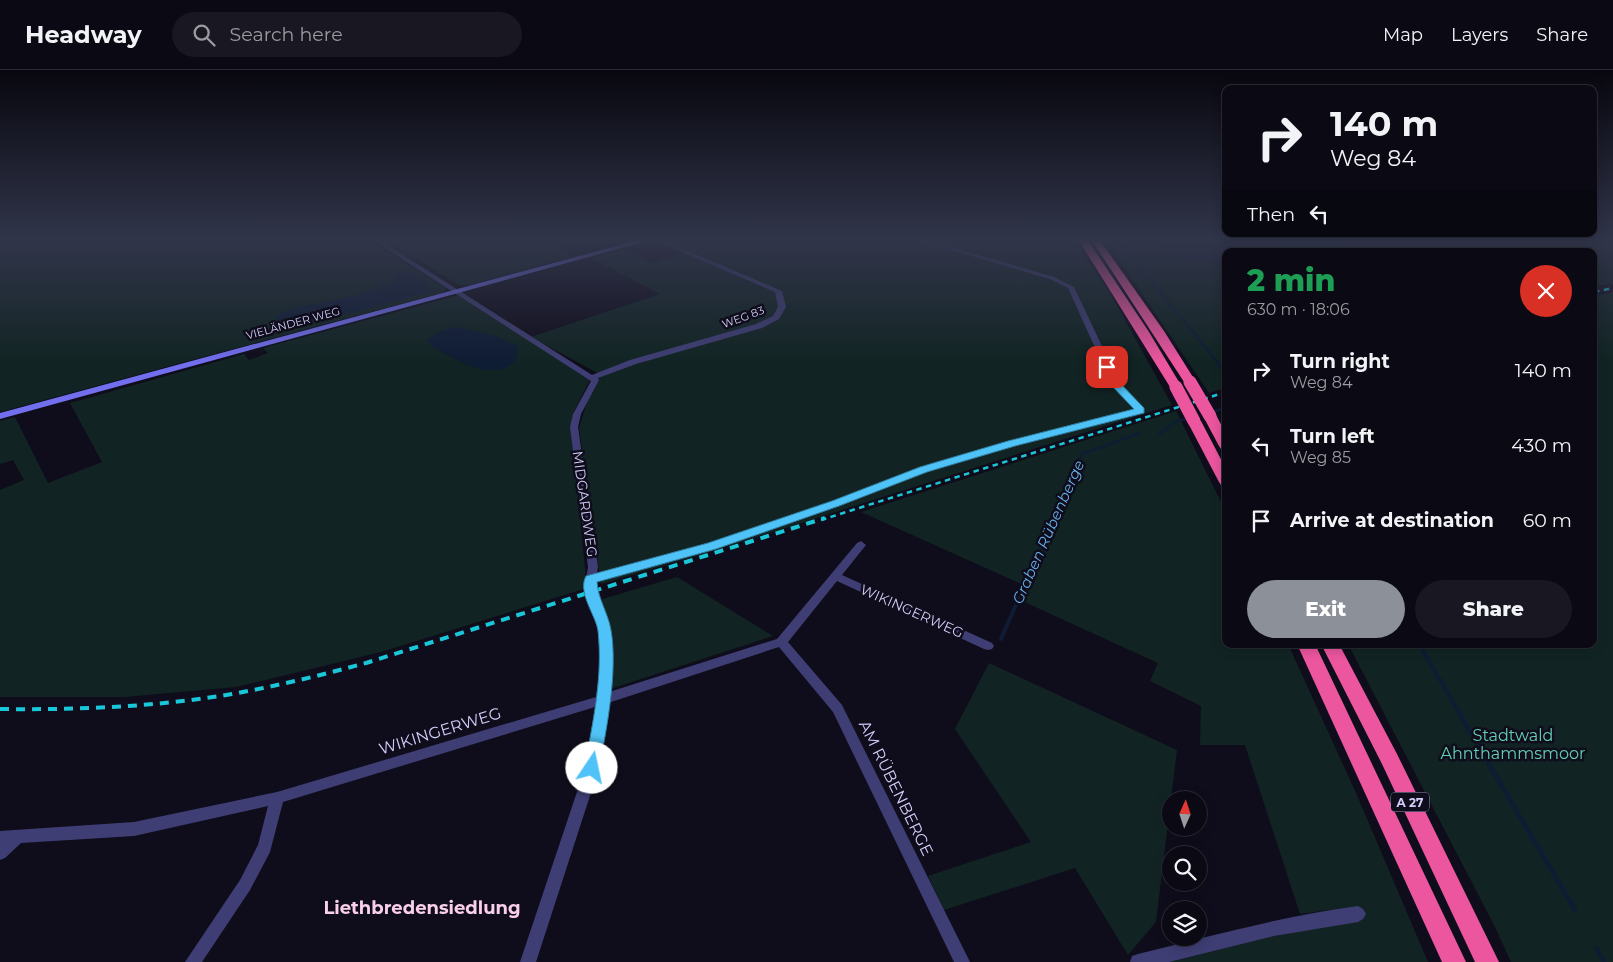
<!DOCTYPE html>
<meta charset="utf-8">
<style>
body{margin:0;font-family:Montserrat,sans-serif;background:#191822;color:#f1f3f6;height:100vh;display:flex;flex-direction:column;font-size:19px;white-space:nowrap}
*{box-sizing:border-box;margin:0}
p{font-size:16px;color:#9a9aa0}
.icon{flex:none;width:28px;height:28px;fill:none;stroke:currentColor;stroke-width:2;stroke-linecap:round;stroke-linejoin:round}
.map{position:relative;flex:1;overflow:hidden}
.sheet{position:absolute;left:1222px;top:178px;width:375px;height:400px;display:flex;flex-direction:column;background:#0b0a14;border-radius:10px;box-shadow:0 2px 12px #0003,0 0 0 1px #2b2b34}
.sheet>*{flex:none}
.banner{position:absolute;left:1222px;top:15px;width:375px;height:152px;border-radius:10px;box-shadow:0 2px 12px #0003,0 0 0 1px #2b2b34;background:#0b0a14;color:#f1f3f6;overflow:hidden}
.needle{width:32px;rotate:3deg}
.buttons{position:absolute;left:1162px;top:721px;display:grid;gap:10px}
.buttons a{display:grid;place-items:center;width:45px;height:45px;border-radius:50%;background:#0b0a14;box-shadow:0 2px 12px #0003,0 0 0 1px #2b2b34;font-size:25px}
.pin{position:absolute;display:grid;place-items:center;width:42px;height:42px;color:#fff;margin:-21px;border-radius:10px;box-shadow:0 2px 8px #0006}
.me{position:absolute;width:55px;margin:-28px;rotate:11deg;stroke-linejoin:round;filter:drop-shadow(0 0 4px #0008)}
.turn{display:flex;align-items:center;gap:18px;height:105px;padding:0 25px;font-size:22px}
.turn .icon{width:65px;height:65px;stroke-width:2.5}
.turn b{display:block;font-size:35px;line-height:42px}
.then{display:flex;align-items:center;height:48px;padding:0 25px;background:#0003;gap:10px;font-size:19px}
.round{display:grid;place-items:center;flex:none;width:52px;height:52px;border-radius:26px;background:#191822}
.head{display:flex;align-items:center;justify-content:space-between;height:85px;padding:0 25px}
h1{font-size:30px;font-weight:800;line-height:38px;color:#1e9e55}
.primary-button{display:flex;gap:10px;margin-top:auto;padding:10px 25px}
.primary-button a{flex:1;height:58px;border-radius:30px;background:#8c9099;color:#fff;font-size:20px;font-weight:800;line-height:58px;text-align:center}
.primary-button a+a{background:#191822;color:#f1f3f6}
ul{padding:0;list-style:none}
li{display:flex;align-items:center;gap:15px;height:75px;padding:0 25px}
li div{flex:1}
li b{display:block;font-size:19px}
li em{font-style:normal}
header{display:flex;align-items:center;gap:30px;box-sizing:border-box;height:70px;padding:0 25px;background:#0b0a14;border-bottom:1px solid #2b2b34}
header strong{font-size:24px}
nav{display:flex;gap:28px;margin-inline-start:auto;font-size:18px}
.search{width:350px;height:45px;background:#191822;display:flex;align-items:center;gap:12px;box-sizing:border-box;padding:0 18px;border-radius:28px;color:#9a9aa0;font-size:19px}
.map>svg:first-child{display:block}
.green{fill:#112423}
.water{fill:#0e1c34}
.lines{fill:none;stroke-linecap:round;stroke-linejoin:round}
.stream-far2{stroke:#0e1c34;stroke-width:2.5}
.stream-far1{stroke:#0e1c34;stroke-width:4}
.stream{stroke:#0e1c34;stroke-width:4.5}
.street{fill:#3f3e74;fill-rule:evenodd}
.secondary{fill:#716fee;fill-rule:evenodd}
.highway{fill:#eb569f;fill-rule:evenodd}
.rail-far1{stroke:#1ac7d8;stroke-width:2.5;stroke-dasharray:5.5 4.5;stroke-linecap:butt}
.rail{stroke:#1ac7d8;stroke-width:4;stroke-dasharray:9 7;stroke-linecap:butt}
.highway-bridge{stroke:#eb569f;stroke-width:13}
.route{fill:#4fc3f7;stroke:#337fa1}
.labels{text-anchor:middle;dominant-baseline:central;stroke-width:5;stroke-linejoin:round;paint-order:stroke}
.far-street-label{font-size:11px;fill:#d2cdf9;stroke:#0f0d1b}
.shield{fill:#0f0d1b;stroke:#9893b6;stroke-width:1}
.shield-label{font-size:12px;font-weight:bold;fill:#d2cdf9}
.street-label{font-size:14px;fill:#d2cdf9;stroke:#0f0d1b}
.water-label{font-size:15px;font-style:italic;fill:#67b1ed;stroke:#0f0d1b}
.near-street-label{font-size:16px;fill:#d2cdf9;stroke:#0f0d1b}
.near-park-label{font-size:16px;fill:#63cfb3;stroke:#0f0d1b}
.near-neighbourhood-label{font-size:18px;font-weight:bold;fill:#f9cfea;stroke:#0f0d1b}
</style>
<header>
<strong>Headway</strong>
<div class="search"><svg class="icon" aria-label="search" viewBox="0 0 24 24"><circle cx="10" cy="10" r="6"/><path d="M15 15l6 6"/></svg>Search here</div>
<nav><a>Map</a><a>Layers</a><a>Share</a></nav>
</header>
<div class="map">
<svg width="1613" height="892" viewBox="0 0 1613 892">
<rect width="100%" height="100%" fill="#0f0d1b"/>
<path class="green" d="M0,169H366L446,218L444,222L0,342Z
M384,169H579L560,176L573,186L469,215H459Z
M662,169H924L944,175L954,169H1073L1110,223L1172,335L713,481L601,514L579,358L587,332L601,305L531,267L660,224L591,188L625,179L653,193L688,181Z
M1105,169H1142L1197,191L1226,193V318L1209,323Z
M1357,169H1613V214L1594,216V181H1351L1355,178Z
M1613,222V892H1511L1494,855L1348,574H1594V226Z
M459,225L590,310L573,343L571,359L587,518L381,582L236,617L124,627H0V420L24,410L13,390L0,394V351L15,347L48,413L102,392L70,333L244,284L249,290L268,283L263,278Z
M1176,341L1226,442V574H1288L1356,723L1428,892H1168L1269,867L1350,851L1344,838L1300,844L1245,675H1200L1201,636L1150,611L1158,593L1020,530L1026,516L861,442Z
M677,507L773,566L610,619L611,558L599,530Z
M989,593L1177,680L1156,852L1128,885L1075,798L944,840L928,806L1031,772L955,659Z"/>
<path class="water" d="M1142,169H1357L1355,178L1351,181H1226V193L1197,191Z
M400,200C414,203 425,208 433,221L294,258L279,255L275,246L294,238L359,225L395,210L393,204Z
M455,257L494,265L517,276C518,287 517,292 507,297C483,308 451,287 431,276L427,270L443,260Z"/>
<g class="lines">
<path class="stream-far2" d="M1117,169L1215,289L1226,306
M1212,342L1226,338
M1159,364L1177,351L1189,348
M1053,450L1082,384L1140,363"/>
<path class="stream-far1" d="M1001,569L1054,448
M1419,574L1461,646"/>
<path class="stream" d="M1460,645L1575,840
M1596,878L1604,892"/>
<path class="street" d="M371,169H378L592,305L630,290L756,254L773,246L778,237L775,222L654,170L653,169H660L782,221L786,237L779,249L762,258L636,294L598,308L599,310L581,344L578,357L598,497L597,503L709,473L833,432L921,397L1008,371L1134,340L1111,313L1068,218L1050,209L914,169H923L1054,207L1074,217L1119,312L1143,339L1144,341L1143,343L1014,375L927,401L839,436L716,479L596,511L595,515L610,559L612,595L609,622L777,569L857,473L861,471L866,475L842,505L992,573L994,576L992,579L988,580L984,579L837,511L788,572L842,635L970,892H954L833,642L779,577L608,633L599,698L536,892H520L585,698L595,637L283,732L270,782L250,820L202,892H185L240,810L258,775L268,736L134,766L21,773L5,788L0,790V761L134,752L277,722L596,627L600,595L598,559L585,515L588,497L570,357L573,344L591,311Z
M1358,836L1363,839L1366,844L1363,849L1358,852L1274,866L1169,892H1130L1132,886L1138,884C1211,866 1283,846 1358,836Z"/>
<path class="secondary" d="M642,169H654L0,349V343Z"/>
<path class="highway" d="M1078,169H1087L1149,262L1182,317L1180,320H1172L1170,317Z
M1091,169H1099L1164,261L1196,312L1194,315H1186Z
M1210,342L1215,343L1226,364V380L1221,379L1219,376L1203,346Z
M1194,347L1201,351L1226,399V416L1221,415L1219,412L1187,351Z
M1297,574H1315L1466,892H1442Z
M1321,574H1339L1397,684L1499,892H1475L1382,694Z"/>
<path class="rail-far1" d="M1594,222L1613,218
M821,450L1226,322"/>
<path class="rail" d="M0,639C78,640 155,637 232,624C277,616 322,605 366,593L825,448"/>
<path class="highway-bridge" d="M1190,312L1210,346
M1176,317L1194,351"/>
</g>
<linearGradient id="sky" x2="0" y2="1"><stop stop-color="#08070f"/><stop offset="0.58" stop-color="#31354a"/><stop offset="1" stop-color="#31354a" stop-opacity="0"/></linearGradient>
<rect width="1613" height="293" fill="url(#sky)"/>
<path class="route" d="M1107,294L1112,297L1119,312L1144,338V343L1015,376L927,402L839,436L716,479L597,512C598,529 608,543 611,560C618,600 607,658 599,698L597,702L592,704L586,702L584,698C593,654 603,606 598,561C596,545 577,523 586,506L708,473L832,431L920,397L1008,371L1134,339L1111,315L1103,297Z"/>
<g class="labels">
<g class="far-street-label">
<text transform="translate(743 247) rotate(-20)">WEG 83</text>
<text transform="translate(293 253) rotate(-15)">VIELÄNDER WEG</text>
</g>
<rect class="shield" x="1391" y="722.5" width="38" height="19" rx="4"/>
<g class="shield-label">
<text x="1410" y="732">A 27</text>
</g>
<g class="street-label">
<text transform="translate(585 434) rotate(82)">MIDGARDWEG</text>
<text transform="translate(912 541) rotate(24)">WIKINGERWEG</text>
</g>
<g class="water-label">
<text transform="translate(1048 462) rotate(-66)">Graben Rübenberge</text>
</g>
<g class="near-street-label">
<text transform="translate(440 661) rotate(-17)">WIKINGERWEG</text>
<text transform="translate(896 718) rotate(64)">AM RÜBENBERGE</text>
</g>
<g class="near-park-label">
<text x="1513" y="665">Stadtwald<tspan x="1513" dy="18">Ahnthammsmoor</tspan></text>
</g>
<g class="near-neighbourhood-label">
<text x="422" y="838">Liethbredensiedlung</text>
</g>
</g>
</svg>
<div class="buttons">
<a><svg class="needle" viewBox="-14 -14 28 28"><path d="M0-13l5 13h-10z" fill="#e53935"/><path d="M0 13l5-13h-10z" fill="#9a9aa0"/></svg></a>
<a><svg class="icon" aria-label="search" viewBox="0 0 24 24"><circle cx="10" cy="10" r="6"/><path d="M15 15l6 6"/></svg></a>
<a><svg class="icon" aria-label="layers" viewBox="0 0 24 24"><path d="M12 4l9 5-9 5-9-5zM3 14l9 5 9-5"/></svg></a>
</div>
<div class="pin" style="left:1107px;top:297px;background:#d93025"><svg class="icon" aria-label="arrive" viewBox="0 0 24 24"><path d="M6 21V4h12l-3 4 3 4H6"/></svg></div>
<svg class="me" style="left:592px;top:698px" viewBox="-20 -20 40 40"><circle r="19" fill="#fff"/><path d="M0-13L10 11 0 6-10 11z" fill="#4fc3f7"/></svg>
<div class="banner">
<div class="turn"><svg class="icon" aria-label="right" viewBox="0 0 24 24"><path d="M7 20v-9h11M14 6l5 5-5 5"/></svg><div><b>140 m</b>Weg 84</div></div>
<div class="then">Then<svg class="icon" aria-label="left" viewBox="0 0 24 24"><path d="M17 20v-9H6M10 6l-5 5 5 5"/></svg></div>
</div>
<section class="sheet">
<div class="head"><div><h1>2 min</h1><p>630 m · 18:06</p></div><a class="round" style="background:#d93025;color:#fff"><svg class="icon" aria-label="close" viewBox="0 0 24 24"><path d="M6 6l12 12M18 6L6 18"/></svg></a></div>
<ul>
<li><svg class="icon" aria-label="right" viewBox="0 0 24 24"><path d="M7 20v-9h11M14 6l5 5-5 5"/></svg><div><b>Turn right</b><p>Weg 84</p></div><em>140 m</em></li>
<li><svg class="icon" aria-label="left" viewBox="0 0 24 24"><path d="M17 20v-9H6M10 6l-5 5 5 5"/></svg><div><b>Turn left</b><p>Weg 85</p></div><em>430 m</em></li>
<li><svg class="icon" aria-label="arrive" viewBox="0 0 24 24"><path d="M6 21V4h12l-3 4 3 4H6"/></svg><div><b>Arrive at destination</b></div><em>60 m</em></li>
</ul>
<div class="primary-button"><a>Exit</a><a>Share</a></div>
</section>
</div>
